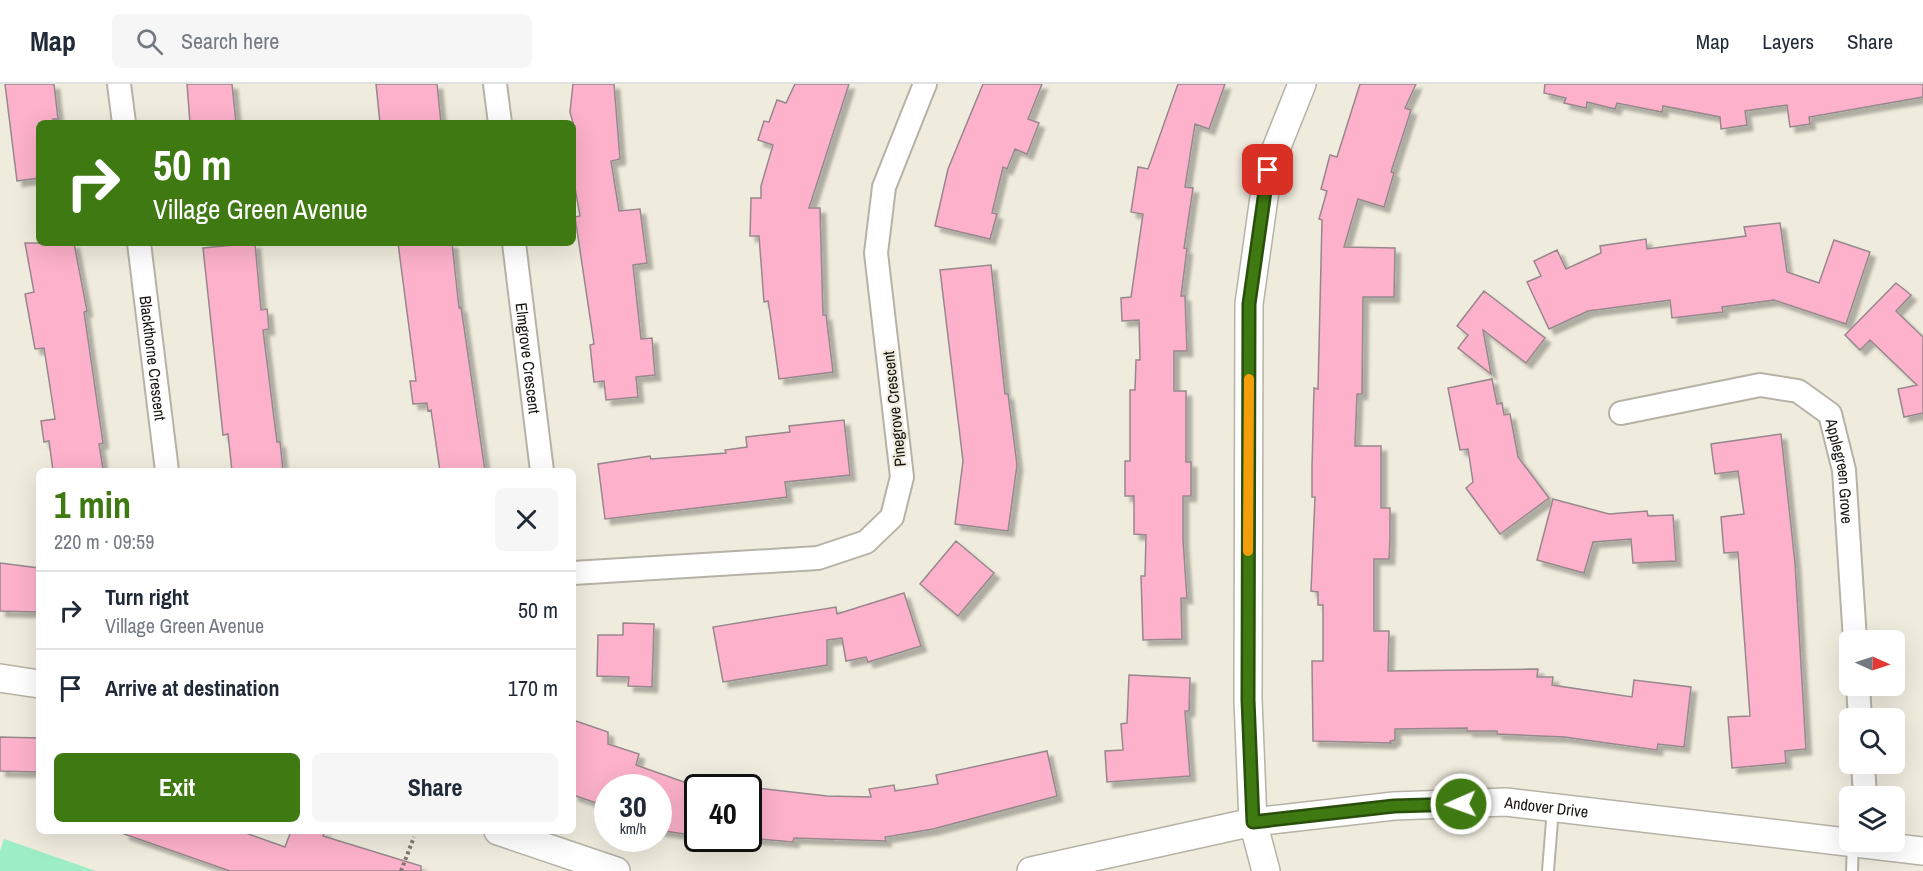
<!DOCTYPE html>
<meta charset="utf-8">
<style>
body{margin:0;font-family:"Archivo Narrow",sans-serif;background:#f6f6f7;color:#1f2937;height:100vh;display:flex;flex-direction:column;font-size:22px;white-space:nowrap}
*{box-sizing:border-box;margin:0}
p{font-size:20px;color:#747a83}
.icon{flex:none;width:33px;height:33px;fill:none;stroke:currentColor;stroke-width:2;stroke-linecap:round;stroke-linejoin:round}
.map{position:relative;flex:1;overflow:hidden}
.details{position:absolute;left:36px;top:384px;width:540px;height:366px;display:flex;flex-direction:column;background:#fff;border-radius:9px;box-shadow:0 6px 24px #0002}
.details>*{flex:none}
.top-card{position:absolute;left:36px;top:36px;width:540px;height:126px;border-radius:9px;box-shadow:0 6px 24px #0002;background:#3f7911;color:#fff;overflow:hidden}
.needle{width:39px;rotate:93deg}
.buttons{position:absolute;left:1839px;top:546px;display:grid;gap:12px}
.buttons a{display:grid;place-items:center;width:66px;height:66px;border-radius:9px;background:#fff;box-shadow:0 6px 24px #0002;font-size:30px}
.speed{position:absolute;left:594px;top:690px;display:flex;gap:12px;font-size:30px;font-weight:700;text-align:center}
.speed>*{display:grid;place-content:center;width:78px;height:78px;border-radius:50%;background:#fff;box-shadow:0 6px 24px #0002;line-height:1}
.speed small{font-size:15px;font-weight:400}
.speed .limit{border:3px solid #111;border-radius:9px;background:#fff;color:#111}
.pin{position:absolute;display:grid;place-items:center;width:51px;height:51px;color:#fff;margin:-26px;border-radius:12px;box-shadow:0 3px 9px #0006}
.me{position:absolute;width:66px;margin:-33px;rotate:268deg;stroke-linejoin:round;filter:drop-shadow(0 0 4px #0008)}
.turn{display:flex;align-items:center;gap:21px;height:126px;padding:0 18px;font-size:27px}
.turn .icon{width:78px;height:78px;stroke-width:2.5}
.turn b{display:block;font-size:42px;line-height:51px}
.round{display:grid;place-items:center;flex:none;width:63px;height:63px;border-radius:9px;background:#f6f6f7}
.summary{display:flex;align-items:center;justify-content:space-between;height:102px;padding:0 18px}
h1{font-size:36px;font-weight:700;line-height:45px;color:#3f7911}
.action{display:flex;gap:12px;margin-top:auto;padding:12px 18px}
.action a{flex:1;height:69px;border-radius:9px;background:#3f7911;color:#fff;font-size:24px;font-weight:700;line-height:69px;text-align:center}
.action a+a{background:#f6f6f7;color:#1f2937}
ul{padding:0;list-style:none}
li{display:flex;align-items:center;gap:18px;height:78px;padding:0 18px;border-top:2px solid #e0e1e3}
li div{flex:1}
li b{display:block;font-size:22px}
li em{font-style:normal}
header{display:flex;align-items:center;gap:36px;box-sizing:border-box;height:84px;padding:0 30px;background:#fff;border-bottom:2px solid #e0e1e3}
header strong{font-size:28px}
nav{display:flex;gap:33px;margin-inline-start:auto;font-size:21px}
.search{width:420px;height:54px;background:#f6f6f7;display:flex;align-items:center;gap:15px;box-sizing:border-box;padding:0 21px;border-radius:9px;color:#747a83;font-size:22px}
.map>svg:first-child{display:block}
.green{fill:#9dedc7}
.building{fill:#fdb1cb;stroke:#97888d;stroke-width:1.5;filter:url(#shadow)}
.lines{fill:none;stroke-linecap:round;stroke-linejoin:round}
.service-casing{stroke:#b6b2a5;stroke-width:14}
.minor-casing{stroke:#b6b2a5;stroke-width:26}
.tertiary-casing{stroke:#b6b2a5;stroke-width:30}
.path{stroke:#7c7971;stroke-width:4;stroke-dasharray:3 3;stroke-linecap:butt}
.service{stroke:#fff;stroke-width:10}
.minor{stroke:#fff;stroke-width:22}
.tertiary{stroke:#fff;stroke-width:27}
.route-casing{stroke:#294f0b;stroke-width:15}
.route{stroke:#3f7911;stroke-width:10}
.slow{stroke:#f59e0b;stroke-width:10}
.labels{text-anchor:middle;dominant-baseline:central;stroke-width:4.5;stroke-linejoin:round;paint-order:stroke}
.street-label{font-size:16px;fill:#15130f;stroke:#efebdd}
</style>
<header>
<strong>Map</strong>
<div class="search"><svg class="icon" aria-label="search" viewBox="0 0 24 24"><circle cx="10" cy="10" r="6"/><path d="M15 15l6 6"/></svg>Search here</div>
<nav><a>Map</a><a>Layers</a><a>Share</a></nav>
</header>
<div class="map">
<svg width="1923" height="787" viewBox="0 0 1923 787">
<defs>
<filter id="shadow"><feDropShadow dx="5.5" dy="5.5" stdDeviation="1.5" flood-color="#0004"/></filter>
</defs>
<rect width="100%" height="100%" fill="#efebdd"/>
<path class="green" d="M4,755L96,787H0V767Z"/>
<path class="building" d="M5,0H54L58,35H53V39H39V94L17,97Z
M187,0H232L236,39H190Z
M376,0H437L441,39H380Z
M573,0H614L620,75L611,77L619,127L640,125L647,179L633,181L641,255L652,254L655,291L636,293L638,313L606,316L604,297L594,298L590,261L594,260L575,133L580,132L573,93V39L570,28Z
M795,0H849L809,124H820L823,231H826L833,288L779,295L770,229L768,217L764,218L759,152H750L751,114H761V102L773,61L758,56L764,37L769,38L777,16L786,19Z
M983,0H1042L1028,35L1039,39L1027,70L1015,65L1007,85L1003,83L992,129L997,130L990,155L935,142L948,85Z
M1178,0H1225L1209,45L1195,40L1185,103L1193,104L1184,164L1187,165L1181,212H1185L1187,267H1174V307H1186V378H1191V412H1183V456L1187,514H1181L1182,555L1143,556L1141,492H1145L1146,451L1134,450V412H1125V377H1130V306H1135L1136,276H1140L1139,236L1122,237L1121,214L1131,213L1143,130L1131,128L1138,83L1148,85Z
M1360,0H1416L1405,24L1411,26L1391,88L1394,89L1384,123L1358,115L1344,163L1395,164L1394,213H1363L1362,310H1357L1355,362H1381V424H1390V454L1389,475H1374V547H1389L1388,587L1538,585L1537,593H1553L1552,601L1632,613L1634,596L1691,603L1684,663L1658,660L1657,666L1564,653L1497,650V647H1467V644L1395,645V656L1390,657L1391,659L1313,657L1312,577H1323V521H1318V508L1311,507L1315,413H1312V383L1314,304L1318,305L1322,136L1319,135L1327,107L1321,105L1330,71L1337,73Z
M1545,0H1923V13L1809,33L1810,40L1790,43L1787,21L1745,27L1747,41L1721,45L1720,33L1663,22L1662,28L1617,19L1615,25L1587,18L1586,24L1564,19L1566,14L1544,9Z
M1780,139L1787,188L1819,199L1834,156L1870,168L1846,240L1774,216L1722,223L1723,228L1672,234L1670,216L1588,227L1549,245L1527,198L1541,192L1534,177L1557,166L1566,185L1601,169L1600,162L1646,155L1647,165L1746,152L1744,143Z
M25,159H74L87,227L84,228L103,359L99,360L103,385L53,387L49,357L44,358L41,337L55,335L44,264L35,265L25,210L34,208Z
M255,159L261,226L267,225L269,245L263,246L277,358H280L283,387H232L228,350L223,351L203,164Z
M398,159H452L459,224L461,223L485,387H440L431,326L428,327L427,319L413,320L410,297H416Z
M991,181L1005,310H1008L1017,381L1008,447L955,440L963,377L940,186Z
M1896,199L1911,211L1896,227L1923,253V329L1904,333L1898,305L1917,301L1870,256L1860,266L1845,251Z
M1484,207L1545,254L1526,279L1483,246L1491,290L1458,264L1468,251L1457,242Z
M1492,295L1497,320L1502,319L1504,331L1510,330L1518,373L1549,414L1500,450L1466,404L1473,398L1468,365L1460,366L1448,304Z
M844,336L850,391L785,398L787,413L605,435L598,380L650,372L651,375L726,369L725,366L747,363L746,353L790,348L789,342Z
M1781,350L1795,479L1806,665L1785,667L1786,679L1732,684L1728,633L1750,632L1738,468L1724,469L1721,433L1744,430L1738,387L1715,390L1711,360Z
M1553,415L1609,430L1647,427L1648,432L1673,431L1676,477L1633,479L1631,455L1593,458L1584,489L1537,476Z
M956,457L994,489L958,532L920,500Z
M0,479L39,484V528L0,527Z
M904,509L921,562L868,578L866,573L846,577L842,554L827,556V581L723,598L713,543L836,523L837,530Z
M623,539L654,540L652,603L628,602L629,593L597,592L598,551H623Z
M1129,591L1190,594L1189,627H1185L1190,692L1107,698L1105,667L1123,666L1121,640L1127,639Z
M573,636L608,648V660L639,670L636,681L698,703V752L658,746V704H608V723L573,711Z
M0,653L39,654V688L0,687Z
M1047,667L1057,712L933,745L885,753L886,757L794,754L793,758L748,754V703L827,712L871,713L869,705L894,701L895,707L938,700L936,691Z
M124,747H240L285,763L291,747H325L323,752L421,782V787H230L124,750Z"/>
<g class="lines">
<defs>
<path id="service" d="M1548,787L1553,724
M1852,787L1853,759"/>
<g id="minor">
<path d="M119,0L124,39"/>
<path d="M495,0L500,39"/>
<path id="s1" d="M139,159L167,387"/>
<path id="s2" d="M514,159L542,387"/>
<path id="s3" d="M1621,329L1760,301L1798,307L1830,330L1844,386L1855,556"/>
<path d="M573,489L818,474L866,458L892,433L902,393L876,169L884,103L925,0"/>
<path d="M1858,602L1860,634"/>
<path d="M1863,680L1865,712"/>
</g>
<g id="tertiary">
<path d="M0,594L39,600"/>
<path d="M498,747L616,787"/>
<path id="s4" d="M1031,787L1253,738L1394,722L1506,718L1923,767"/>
<path d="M1266,787L1253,738L1248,616L1249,220L1268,85L1302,0"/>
</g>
</defs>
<use href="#service" class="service-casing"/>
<use href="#minor" class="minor-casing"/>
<use href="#tertiary" class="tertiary-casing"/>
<path class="path" d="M401,787L414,753"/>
<use href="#service" class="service"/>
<use href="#minor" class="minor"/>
<use href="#tertiary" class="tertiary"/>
</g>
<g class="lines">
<defs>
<path id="route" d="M1268,86L1249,220L1248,616L1253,738L1394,722L1461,720"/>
</defs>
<use href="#route" class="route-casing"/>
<use href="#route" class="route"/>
<path class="slow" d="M1248,467L1249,295"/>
</g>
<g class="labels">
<g class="street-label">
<text stroke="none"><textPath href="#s1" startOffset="116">Blackthorne Crescent</textPath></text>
<text stroke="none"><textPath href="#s2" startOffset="116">Elmgrove Crescent</textPath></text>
<text transform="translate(894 325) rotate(-96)">Pinegrove Crescent</text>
<text stroke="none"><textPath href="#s3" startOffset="278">Applegreen Grove</textPath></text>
<text stroke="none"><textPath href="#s4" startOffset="522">Andover Drive</textPath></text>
</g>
</g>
</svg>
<div class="buttons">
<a><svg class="needle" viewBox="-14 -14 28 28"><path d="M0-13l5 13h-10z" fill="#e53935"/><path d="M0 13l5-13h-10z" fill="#747a83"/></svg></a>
<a><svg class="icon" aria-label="search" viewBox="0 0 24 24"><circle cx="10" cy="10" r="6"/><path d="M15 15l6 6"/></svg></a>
<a><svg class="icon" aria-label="layers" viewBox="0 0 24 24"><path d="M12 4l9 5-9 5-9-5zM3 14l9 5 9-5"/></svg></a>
</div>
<div class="speed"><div>30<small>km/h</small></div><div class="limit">40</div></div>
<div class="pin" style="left:1268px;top:86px;background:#d93025"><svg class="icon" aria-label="arrive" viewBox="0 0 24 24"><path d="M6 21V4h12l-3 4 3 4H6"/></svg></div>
<svg class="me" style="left:1461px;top:720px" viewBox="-20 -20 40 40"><circle r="17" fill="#3f7911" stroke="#fff" stroke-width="3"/><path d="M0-11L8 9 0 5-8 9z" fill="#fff"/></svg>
<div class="top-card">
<div class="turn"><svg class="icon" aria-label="right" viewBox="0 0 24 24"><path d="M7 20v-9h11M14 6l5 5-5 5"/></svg><div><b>50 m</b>Village Green Avenue</div></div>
</div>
<section class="details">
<div class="summary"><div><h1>1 min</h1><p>220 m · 09:59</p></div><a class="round"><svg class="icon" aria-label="close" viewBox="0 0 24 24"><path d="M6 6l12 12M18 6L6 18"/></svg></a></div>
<ul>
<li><svg class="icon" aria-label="right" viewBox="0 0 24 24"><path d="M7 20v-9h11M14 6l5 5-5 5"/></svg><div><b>Turn right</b><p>Village Green Avenue</p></div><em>50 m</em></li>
<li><svg class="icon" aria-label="arrive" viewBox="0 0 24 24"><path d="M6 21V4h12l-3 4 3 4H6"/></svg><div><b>Arrive at destination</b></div><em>170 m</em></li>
</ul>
<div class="action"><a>Exit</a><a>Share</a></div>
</section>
</div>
